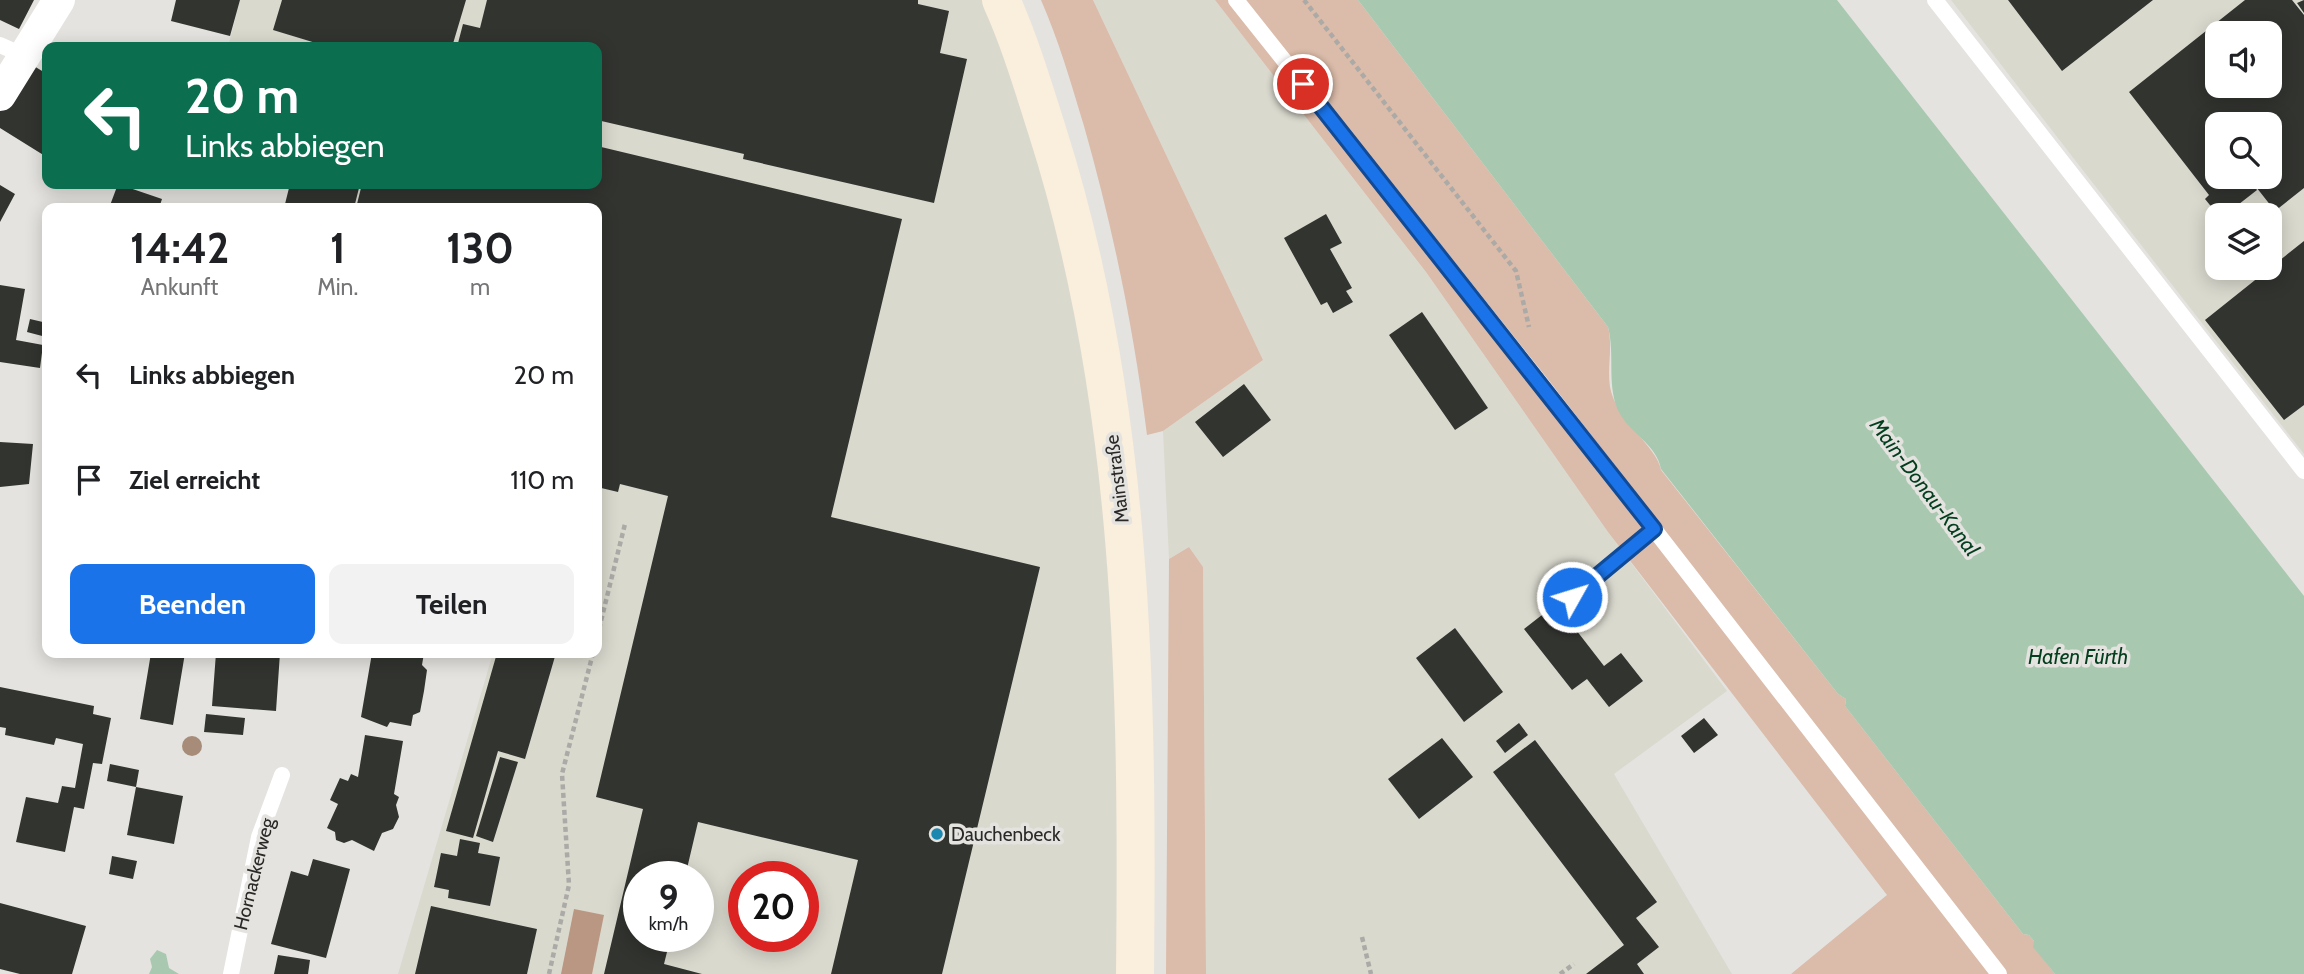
<!DOCTYPE html>
<html lang="de">
<meta charset="utf-8">
<style>
body{margin:0;font-family:Cabin,sans-serif;background:#f2f2f2;color:#202124;height:100vh;display:flex;flex-direction:column;font-size:26px;white-space:nowrap}
*{box-sizing:border-box;margin:0}
p{font-size:23px;color:#757577}
.icon{flex:none;width:38px;height:38px;fill:none;stroke:currentColor;stroke-width:2;stroke-linecap:round;stroke-linejoin:round}
.map{position:relative;flex:1;overflow:hidden}
.drawer{position:absolute;left:42px;top:203px;width:560px;height:455px;display:flex;flex-direction:column;background:#fff;border-radius:14px;box-shadow:0 4px 18px #0003}
.drawer>*{flex:none}
.guide{position:absolute;left:42px;top:42px;width:560px;height:147px;border-radius:14px;box-shadow:0 4px 18px #0003;background:#0b6e4f;color:#fff;overflow:hidden}
.controls{position:absolute;left:2205px;top:21px;display:grid;gap:14px}
.controls a{display:grid;place-items:center;width:77px;height:77px;border-radius:14px;background:#fff;box-shadow:0 4px 18px #0003;font-size:35px}
.speed{position:absolute;left:623px;top:861px;display:flex;gap:14px;font-size:35px;font-weight:700;text-align:center}
.speed>*{display:grid;place-content:center;width:91px;height:91px;border-radius:50%;background:#fff;box-shadow:0 4px 18px #0003;line-height:1}
.speed small{font-size:18px;font-weight:400}
.speed .limit{border:10px solid #d22;background:#fff;color:#111}
.pin{position:absolute;display:grid;place-items:center;width:60px;height:60px;color:#fff;margin:-30px;border:4px solid #fff;border-radius:50%;box-shadow:0 2px 7px #0007}
.me{position:absolute;width:77px;margin:-38px;rotate:51deg;stroke-linejoin:round;filter:drop-shadow(0 0 5px #0008)}
.turn{display:flex;align-items:center;gap:24px;height:147px;padding:0 28px;font-size:32px}
.turn .icon{width:91px;height:91px;stroke-width:2.5}
.turn b{display:block;font-size:49px;line-height:60px}
.eta{display:flex;justify-content:space-evenly;align-items:center;height:119px;text-align:center}
.eta b{font-size:42px;font-weight:800;line-height:49px}
.action{display:flex;gap:14px;margin-top:auto;padding:14px 28px}
.action a{flex:1;height:80px;border-radius:14px;background:#1a73e8;color:#fff;font-size:28px;font-weight:800;line-height:80px;text-align:center}
.action a+a{background:#f2f2f2;color:#202124}
ul{padding:0;list-style:none}
li{display:flex;align-items:center;gap:21px;height:105px;padding:0 28px}
li div{flex:1}
li b{display:block;font-size:26px}
li em{font-style:normal}
.map>svg:first-child{display:block}
.built{fill:#dad9ce;fill-rule:evenodd}
.green{fill:#dbbba9}
.forest{fill:#ba9783}
.water{fill:#a8c9b0}
.building{fill:#323430;fill-rule:evenodd}
.lines{fill:none;stroke-linecap:round;stroke-linejoin:round}
.path{stroke:#abaaa6;stroke-width:4.5;stroke-dasharray:5 3.5;stroke-linecap:butt}
.service{stroke:#fff;stroke-width:16}
.minor{stroke:#fff;stroke-width:32}
.secondary{stroke:#faeedc;stroke-width:38}
.tree{fill:#a78c79}
.route-casing{stroke:#114b97;stroke-width:18}
.route{stroke:#1a73e8;stroke-width:12}
.poi-dot{fill:#1c87af;stroke:#e4e3df;stroke-width:2.5}
.labels{text-anchor:middle;dominant-baseline:central;stroke-width:7;stroke-linejoin:round;paint-order:stroke}
.street-label{font-size:19px;fill:#2a2928;stroke:#e4e3df}
.poi-label{font-size:19px;fill:#2a2928;stroke:#e4e3df;text-anchor:start}
.water-label{font-size:21px;font-style:italic;fill:#033e1e;stroke:#e4e3df}
</style>
<div class="map">
<svg width="2304" height="974" viewBox="0 0 2304 974">
<rect width="100%" height="100%" fill="#e4e3df"/>
<path class="built" d="M240,0H1001L1100,345L1134,974H398L493,653H597V208H354L360,184H597V47H228ZM639,877H698V936H639ZM744,877H803V936H744Z
M1093,0H1215L1426,272L1608,532L1727,691L1614,774L1732,974H1206L1203,567L1189,547L1169,559L1163,431L1263,360Z
M1951,0H2304V454L2078,164ZM2217,33H2270V86H2217ZM2217,124H2270V177H2217ZM2217,215H2270V268H2217Z"/>
<path class="green" d="M1041,0H1093L1263,360L1163,431L1147,435C1134,330 1113,228 1084,126C1071,83 1059,41 1041,0Z
M1215,0H1358L1608,327C1613,347 1607,367 1610,387C1616,421 1657,446 1661,470L1838,694L1846,699L1845,706L2023,934L2029,935L2034,941V947L2055,974H1791L1887,895L1608,532L1426,272Z
M1189,547L1203,567L1206,974H1166L1169,559Z"/>
<path class="forest" d="M574,909L604,915L592,974H561Z"/>
<path class="water" d="M1358,0H1837L2304,596V974H2055L2033,947L2034,941L2029,935L2023,934L1845,706L1846,699L1838,694L1661,469C1657,444 1627,432 1617,408C1607,381 1615,354 1608,327Z
M157,950L166,954L169,968L179,974H149L152,967L150,959Z"/>
<path class="building" d="M0,0H34L19,29L0,20Z
M176,0H240L230,36L171,21Z
M282,0H466L452,47H329L273,30Z
M487,0H918V4L949,11L940,53L967,59L934,203L743,159L744,154L597,120V47H457L463,24L480,28Z
M2008,0H2153L2062,71Z
M2245,0H2292L2304,15V188L2275,211L2249,178L2257,190L2225,215H2218L2205,199L2209,195L2129,92ZM2217,33H2270V86H2217ZM2217,124H2270V177H2233L2222,185L2231,177H2217Z
M2304,0V13L2297,3Z
M29,63L47,74L45,156L0,128V111Z
M597,146L902,219L831,517L1040,567L942,974H831L858,860L698,822L685,877H639V936H671L664,964L702,974H604L643,809L596,797L668,496L620,484L618,492L597,487V208H356L362,184H597Z
M118,184L162,199L159,208H109Z
M290,184H343L359,188L354,208H284Z
M0,185L15,194L0,222Z
M1326,214L1342,243L1330,249L1352,288L1346,291L1353,302L1333,313L1327,302L1321,305L1284,238Z
M2304,241V405L2284,420L2205,320Z
M0,285L25,289L16,340L43,345L40,368L0,362Z
M1422,312L1488,408L1455,430L1389,335Z
M30,319L47,323L46,337L27,332Z
M1244,384L1271,420L1223,457L1195,422Z
M0,442L33,444L29,484L0,487Z
M44,445L47,446V474H43Z
M1556,604L1604,666L1621,653L1643,681L1609,707L1587,679L1572,690L1524,629Z
M1455,628L1503,692L1464,722L1416,658Z
M151,653H185L173,725L140,719Z
M216,653H280L276,711L212,706Z
M372,653H424L422,665L427,670L424,691L420,712L413,715L411,726L390,722L387,727L361,717Z
M497,653H556L525,759L498,751L473,838L446,831Z
M0,687L94,706L93,714L111,718L102,764L93,763L84,809L74,807L65,852L16,842L26,797L58,803L62,786L75,788L83,744L56,738L54,745L5,735L6,728L0,727Z
M206,714L245,718L243,735L204,732Z
M1704,718L1718,735L1694,753L1681,736Z
M1519,723L1528,735L1505,753L1496,741Z
M365,735L403,741L394,794L399,797L396,805L399,817L393,829L382,833L374,851L352,840L344,843L336,840L335,832L327,828L338,804L330,800L340,778L348,781L351,774L358,777Z
M1442,738L1473,777L1419,819L1388,779Z
M1535,740L1657,902L1636,918L1659,947L1637,964L1644,974H1586L1624,945L1493,772Z
M500,757L518,762L493,842L476,836Z
M110,764L139,770L136,787L107,781Z
M136,787L183,796L174,844L127,835Z
M460,839L480,843L478,853L500,857L490,906L448,898L449,890L434,887L441,853L457,856Z
M112,856L137,861L133,879L109,874Z
M313,859L350,869L326,958L271,944L291,871L308,876Z
M0,903L86,926L72,974H20L0,969Z
M431,906L537,929L527,974H415Z
M278,955L310,960L308,974H274Z"/>
<g class="lines">
<path class="path" d="M1304,0L1516,271L1529,327
M597,637L625,524
M1362,937L1371,974
M549,974L569,885L562,774L593,653
M1560,974L1574,964"/>
<path class="service" d="M1236,0L1543,386L1999,974
M1935,0L2304,471
M0,45L25,56
M1571,597L1654,529
M231,974L259,837L282,775"/>
<path class="minor" d="M0,95L59,0"/>
<path class="secondary" d="M1001,0C1020,42 1033,86 1047,130C1134,402 1138,691 1135,974"/>
</g>
<circle class="tree" cx="192" cy="746" r="10"/>
<g class="lines">
<defs>
<path id="route" d="M1303,84L1654,529L1572,597"/>
</defs>
<use href="#route" class="route-casing"/>
<use href="#route" class="route"/>
</g>
<circle class="poi-dot" cx="937" cy="834" r="7"/>
<g class="labels">
<g class="street-label">
<text transform="translate(1117 479) rotate(-97)">Mainstraße</text>
<text transform="translate(254 874) rotate(-76)">Hornackerweg</text>
</g>
<g class="poi-label">
<text x="951" y="834">Dauchenbeck</text>
</g>
<g class="water-label">
<text transform="translate(1925 487) rotate(53)">Main-Donau-Kanal</text>
<text x="2078" y="656">Hafen Fürth</text>
</g>
</g>
</svg>
<div class="controls">
<a><svg class="icon" aria-label="sound" viewBox="0 0 24 24"><path d="M4 9h4l5-4v14l-5-4H4zM17 9q2 3 0 6"/></svg></a>
<a><svg class="icon" aria-label="search" viewBox="0 0 24 24"><circle cx="10" cy="10" r="6"/><path d="M15 15l6 6"/></svg></a>
<a><svg class="icon" aria-label="layers" viewBox="0 0 24 24"><path d="M12 4l9 5-9 5-9-5zM3 14l9 5 9-5"/></svg></a>
</div>
<div class="speed"><div>9<small>km/h</small></div><div class="limit">20</div></div>
<div class="pin" style="left:1303px;top:84px;background:#d93025"><svg class="icon" aria-label="arrive" viewBox="0 0 24 24"><path d="M6 21V4h12l-3 4 3 4H6"/></svg></div>
<svg class="me" style="left:1572px;top:597px" viewBox="-20 -20 40 40"><circle r="17" fill="#1a73e8" stroke="#fff" stroke-width="3"/><path d="M0-11L8 9 0 5-8 9z" fill="#fff"/></svg>
<div class="guide">
<div class="turn"><svg class="icon" aria-label="left" viewBox="0 0 24 24"><path d="M17 20v-9H6M10 6l-5 5 5 5"/></svg><div><b>20 m</b>Links abbiegen</div></div>
</div>
<section class="drawer">
<div class="eta">
<div><b>14:42</b><p>Ankunft</p></div>
<div><b>1</b><p>Min.</p></div>
<div><b>130</b><p>m</p></div>
</div>
<ul>
<li><svg class="icon" aria-label="left" viewBox="0 0 24 24"><path d="M17 20v-9H6M10 6l-5 5 5 5"/></svg><div><b>Links abbiegen</b></div><em>20 m</em></li>
<li><svg class="icon" aria-label="arrive" viewBox="0 0 24 24"><path d="M6 21V4h12l-3 4 3 4H6"/></svg><div><b>Ziel erreicht</b></div><em>110 m</em></li>
</ul>
<div class="action"><a>Beenden</a><a>Teilen</a></div>
</section>
</div>
